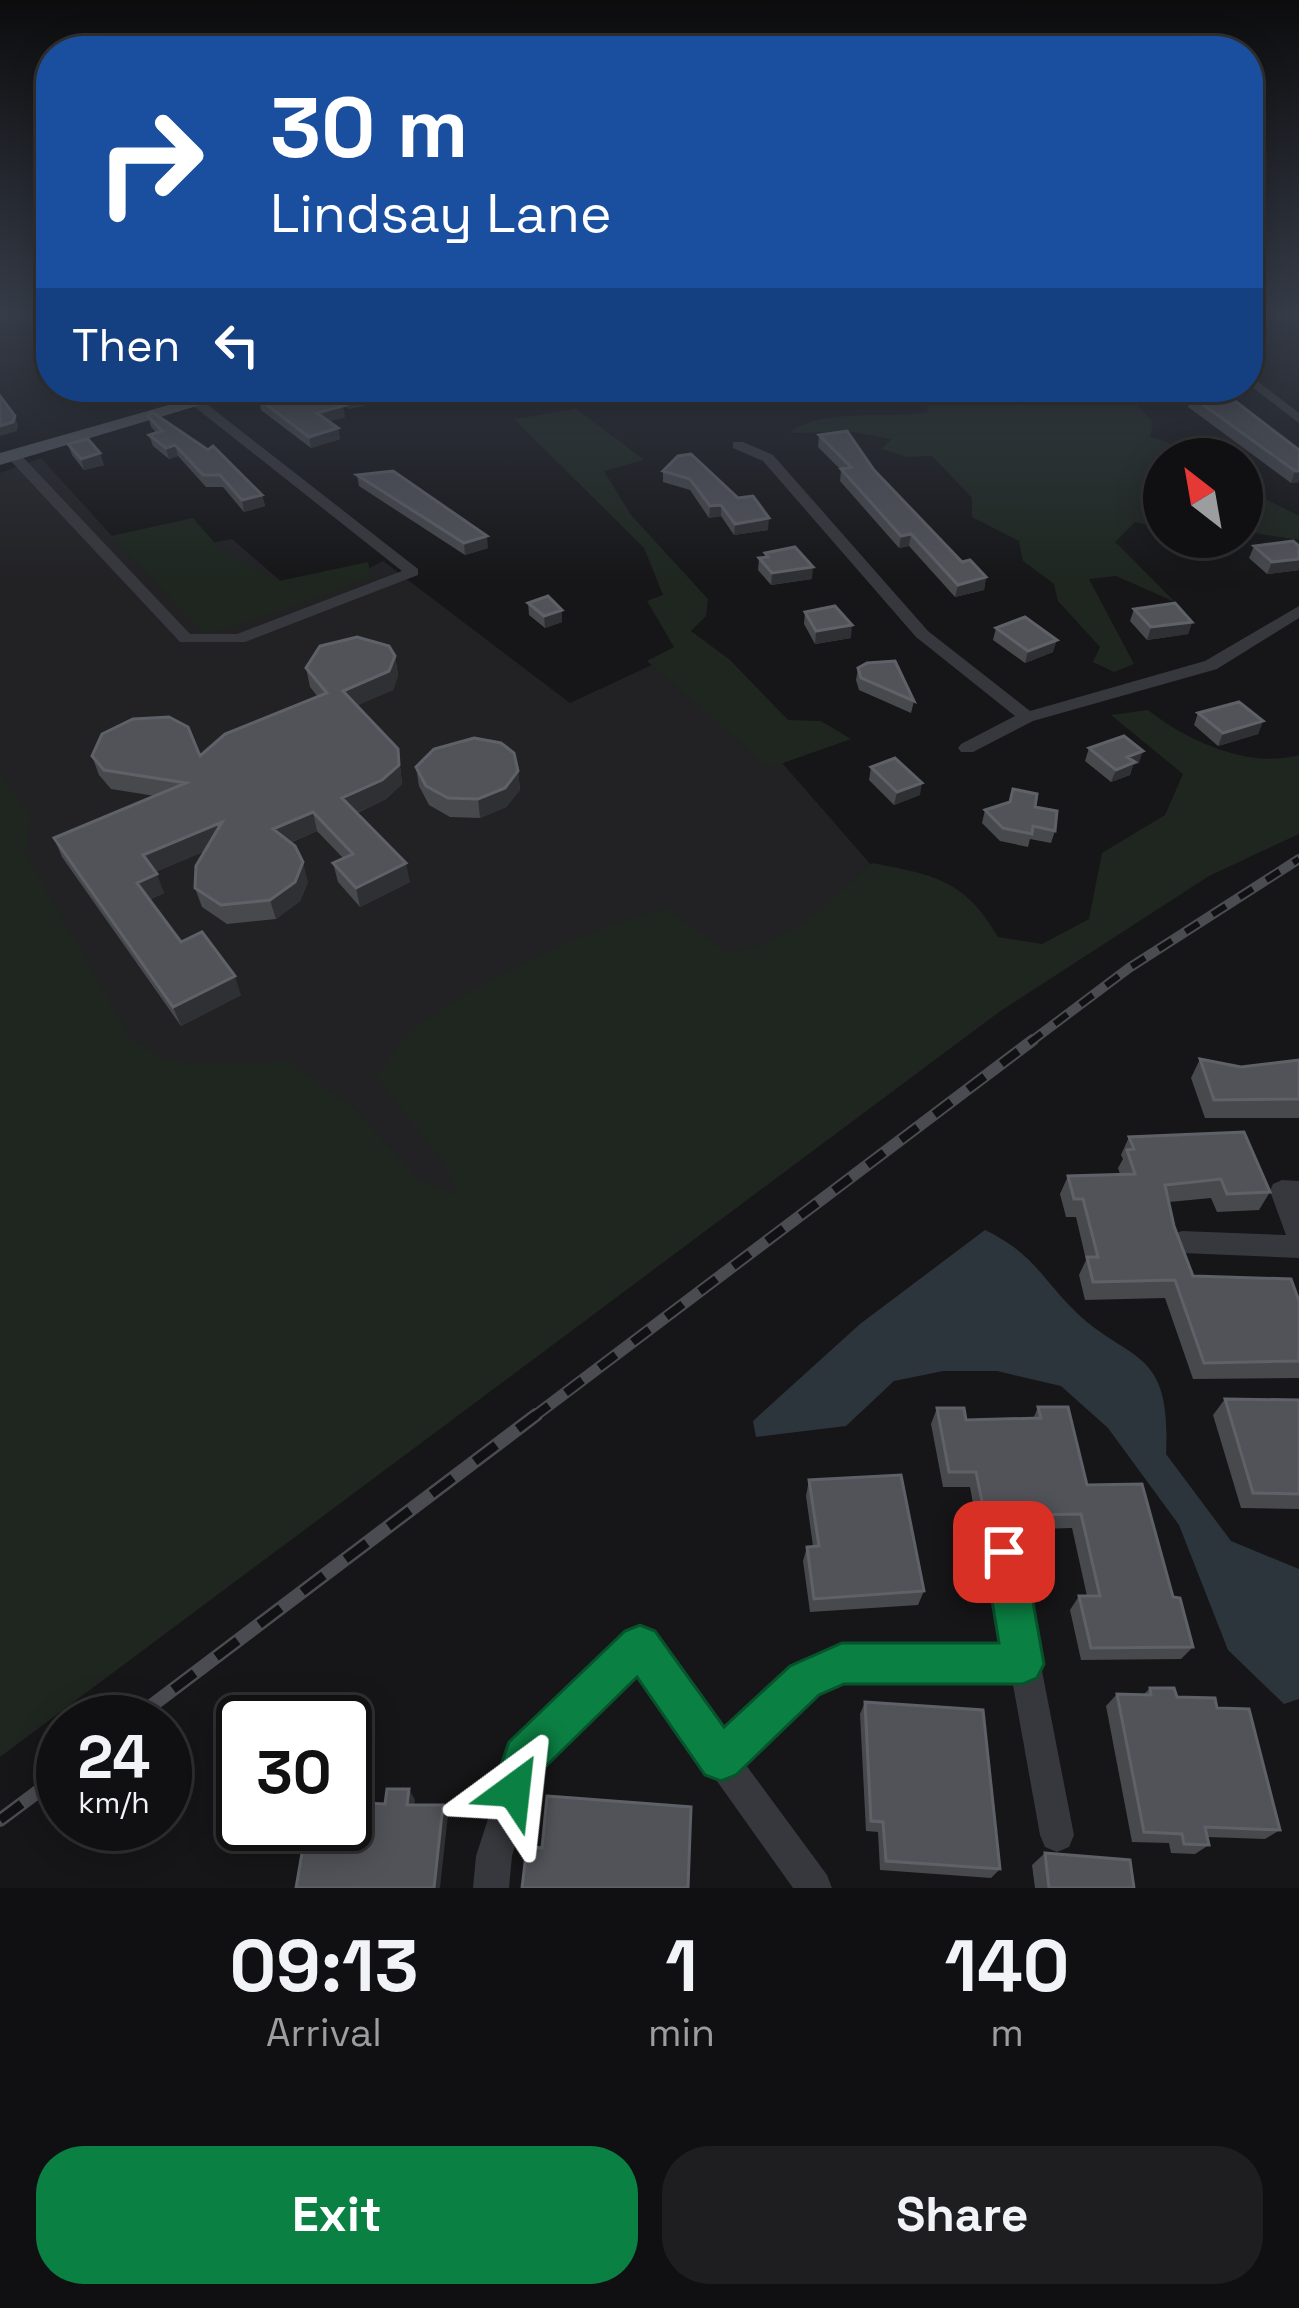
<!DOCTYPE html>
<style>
body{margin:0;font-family:"Space Grotesk",sans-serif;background:#1e1e20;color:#f1f3f6;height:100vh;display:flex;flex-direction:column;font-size:45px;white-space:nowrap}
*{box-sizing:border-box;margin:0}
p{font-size:39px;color:#9c9d9f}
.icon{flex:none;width:66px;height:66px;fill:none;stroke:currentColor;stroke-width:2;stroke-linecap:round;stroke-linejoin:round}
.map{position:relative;height:1888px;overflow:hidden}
.drawer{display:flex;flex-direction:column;background:#101012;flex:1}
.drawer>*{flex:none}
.banner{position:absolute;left:36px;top:36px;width:1227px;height:366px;border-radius:48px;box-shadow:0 6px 30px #0003,0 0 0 3px #303032;background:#1a4fa0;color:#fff;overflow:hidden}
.needle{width:78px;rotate:329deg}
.buttons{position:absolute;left:1143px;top:438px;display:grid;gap:24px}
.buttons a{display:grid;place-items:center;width:120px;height:120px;border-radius:50%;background:#101012;box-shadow:0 6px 30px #0003,0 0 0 3px #303032;font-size:60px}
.speed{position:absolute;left:36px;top:1695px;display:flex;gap:24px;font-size:60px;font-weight:700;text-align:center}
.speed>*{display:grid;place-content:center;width:156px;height:156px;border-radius:50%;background:#101012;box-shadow:0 6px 30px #0003,0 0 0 3px #303032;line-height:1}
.speed small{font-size:30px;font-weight:400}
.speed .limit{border:6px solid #111;border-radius:18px;background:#fff;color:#111}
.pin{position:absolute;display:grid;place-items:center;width:102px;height:102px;color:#fff;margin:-51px;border-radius:24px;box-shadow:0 6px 18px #0006}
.me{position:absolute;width:132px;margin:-66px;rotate:30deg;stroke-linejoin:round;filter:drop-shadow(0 0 9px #0008)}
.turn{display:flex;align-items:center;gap:42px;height:252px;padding:0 36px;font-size:54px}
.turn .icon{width:156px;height:156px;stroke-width:2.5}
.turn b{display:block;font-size:84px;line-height:102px}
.then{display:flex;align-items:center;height:114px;padding:0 36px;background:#0003;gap:24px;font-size:45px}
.eta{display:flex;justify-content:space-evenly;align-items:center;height:204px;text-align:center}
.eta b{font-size:72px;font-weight:800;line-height:84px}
.primary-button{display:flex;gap:24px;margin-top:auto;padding:24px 36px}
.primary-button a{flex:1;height:138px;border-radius:48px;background:#0b8043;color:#fff;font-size:48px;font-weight:800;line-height:138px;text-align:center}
.primary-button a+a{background:#1e1e20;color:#f1f3f6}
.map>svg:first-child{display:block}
.built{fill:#222225}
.green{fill:#1e261f}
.water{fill:#2c353c}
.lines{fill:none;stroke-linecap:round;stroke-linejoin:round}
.minor{fill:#37383d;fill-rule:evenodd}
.primary{fill:#53555c;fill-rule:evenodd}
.rail-far2-casing{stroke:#4a4c52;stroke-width:10}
.rail-far1-casing{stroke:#4a4c52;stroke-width:12}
.rail-casing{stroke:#4a4c52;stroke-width:14}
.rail-far2{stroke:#111113;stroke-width:6;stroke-dasharray:16;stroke-linecap:butt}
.rail-far1{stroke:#111113;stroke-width:8;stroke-dasharray:21;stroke-linecap:butt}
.rail{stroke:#111113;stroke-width:9;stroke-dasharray:27;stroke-linecap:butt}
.wall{fill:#47494d}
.shaded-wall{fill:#2f3033}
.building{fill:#525359;stroke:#5f6168;stroke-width:3}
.route{fill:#0b8043;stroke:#07532c;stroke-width:3}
</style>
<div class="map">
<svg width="1299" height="1888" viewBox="0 0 1299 1888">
<rect width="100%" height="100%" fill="#161618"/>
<path class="built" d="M41,458L132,558L232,539L305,602L383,561L570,703L684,650L999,1012L384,1470L0,837V473Z"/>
<path class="green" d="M924,387H1120L1152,421L1151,437L1206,456L1164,459V528L1135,522L1115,542L1175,602L1116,576L1089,579L1134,664L1114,672L1093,662L1100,647L1058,601L1054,584L1023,561L1019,541L972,517V498L932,456L907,457L881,449L892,439L853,432L790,433C815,408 892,419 928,412Z
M577,409L644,460L604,471L631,515L708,599L706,616L691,631L730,660L788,720L821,721L851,739L769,768L647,661L674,647L647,601L663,595L644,548L514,419Z
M1242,487L1299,516V540L1242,531Z
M193,518L221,550L279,581L368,562L372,578L222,631L203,632L111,536Z
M1148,710C1187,741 1249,769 1299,755V834L1209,876L999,1012L0,1757V774L31,817L25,852L130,1037L165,1060L222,1065L288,1061L355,1108L415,1177L458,1195L445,1165L376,1076C389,1060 402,1039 418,1026C474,983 599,923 667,908L727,953C796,940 822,908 872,863C935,875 965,880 998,937L1042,944L1089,919L1102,853L1165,815L1183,774L1111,715Z"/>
<path class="water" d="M985,1230C1028,1251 1036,1269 1067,1303C1125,1366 1172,1340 1166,1454L1231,1541L1299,1569V1699L1284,1704L1228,1650L1179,1525L1108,1428L1061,1386L997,1371H943L894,1381L846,1426L756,1437L753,1421L860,1324Z"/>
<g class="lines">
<path class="minor" d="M1248,374L1299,413V423L1248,384Z
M191,398H199L418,569V575L245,642H180L8,458V452H18L190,634H237L402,571L191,404Z
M733,442H743L773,455L928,631L1030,711L1205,661L1299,606V618L1217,669L1033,721L973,752H961L958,748L961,744L1015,716L916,637L763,461L733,448Z
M1282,1180L1299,1181V1258L1182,1253L1173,1250L1169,1242L1173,1234L1182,1231L1286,1235L1270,1191L1273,1184Z
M1004,1538L1015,1542L1019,1553L1074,1835L1069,1847L1057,1852L1045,1847L1040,1835L1012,1679L843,1680L816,1692L743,1761L827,1875L832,1888H793L638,1670L538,1767L512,1856L509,1888H473L476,1856L512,1745L629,1635L640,1630L651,1635L723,1734L794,1670L842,1648L1006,1647L989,1553L993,1542Z"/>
<path class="primary" d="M232,387H260L0,465V453Z"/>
<defs>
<path id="rail-far2" d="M1029,1043L1129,968L1299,859"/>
<path id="rail-far1" d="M532,1418L1033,1040"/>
<path id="rail" d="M130,1722L536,1415
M0,1820L63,1773"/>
</defs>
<use href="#rail-far2" class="rail-far2-casing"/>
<use href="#rail-far1" class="rail-far1-casing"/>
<use href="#rail" class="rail-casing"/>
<use href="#rail-far2" class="rail-far2"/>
<use href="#rail-far1" class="rail-far1"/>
<use href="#rail" class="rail"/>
</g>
<path class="wall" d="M37,317H51V346L41,328Z
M69,387H100L104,400L86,405Z
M327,387H360L370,404L349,409Z
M849,387H897V389L852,392Z
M1191,396L1299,450V482L1291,483L1188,407Z
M259,399L345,417L329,421L338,428L340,439L311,448L261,410Z
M148,416L262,495L265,506L244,512L223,487H206L178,456L169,459L153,446L149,435L157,433L151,427Z
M819,435L874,470L962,562L986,577L984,590L955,597L909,546L899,548L840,481L841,470L818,447Z
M68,444L104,465L84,470L72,455Z
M678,456L768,530L734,535L721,516L709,518L690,490L663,482V471Z
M357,475L488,548L465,555L359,486Z
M1254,546H1299V570L1267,574L1249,558Z
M765,553L812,579L771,585L758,570L759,558L765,557Z
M528,603L562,610V622L545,628L529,615Z
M1134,609L1192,622L1188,634L1147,640L1130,621Z
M805,612L851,638L815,644L804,624Z
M996,628L1053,652L1025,663L993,640Z
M395,656L398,675L393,690L357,705L398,749L402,784L386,799L357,813L410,882L360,907L338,882L333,863L343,858L317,831L290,843L308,882L300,901L276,919L227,924L202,907L195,888L205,851L155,872L164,893L149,900L181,942L241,995L181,1026L62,857L54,838L155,796L111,789L99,775L92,756H200L318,697L310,687L306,668Z
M858,668L914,701L911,713L859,690L856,680Z
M1198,713L1263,721L1258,734L1218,746L1194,725Z
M1089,748L1139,763L1133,765L1130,775L1111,782L1085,761Z
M416,767L518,771L520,790L506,807L480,818L450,817L429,805L419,786Z
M871,767L920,795L894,805L869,780Z
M1035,807L1055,831L1051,843L1030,839L1028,847L1000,841L982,823L985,810Z
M1200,1059L1241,1067L1299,1060V1118H1205L1191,1078Z
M1129,1137L1270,1192L1259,1210L1217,1212L1211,1198L1169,1202L1174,1226L1193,1276L1299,1301V1378L1193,1379L1165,1298L1085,1300L1079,1275L1086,1260L1076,1217H1066L1060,1194L1068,1176L1120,1174L1118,1168L1123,1159L1121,1155Z
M1225,1399L1299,1400V1509L1241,1508L1213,1415Z
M1038,1407L1087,1485L1173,1597L1193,1647L1181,1659L1081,1660L1070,1610L1079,1596H1087L1072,1528L978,1531L970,1487H943L931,1424L937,1408L966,1420L1033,1419Z
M809,1480L924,1591L918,1605L810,1612L803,1561L807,1547L813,1546L806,1496Z
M1150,1688L1217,1708L1280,1830L1265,1839L1207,1837L1209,1845L1195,1854L1171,1853L1169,1843L1132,1842L1106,1706L1117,1694L1143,1695Z
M865,1702L1000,1869L991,1878L880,1870L878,1832L866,1831L860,1714Z
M1045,1853L1134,1888H1035L1032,1865Z"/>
<path class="shaded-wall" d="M81,387H100L104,400L86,405Z
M369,395L370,404L349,409L348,401Z
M343,406L345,417L319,424L317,413Z
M15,416L18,425L17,431L0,436V426Z
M338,428L340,439L311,448L309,437Z
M175,445L178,456L169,459L166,448Z
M100,453L104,465L84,470L81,459Z
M1295,471H1299V482L1291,483Z
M262,495L265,506L244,512L242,500Z
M721,505V516L709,518L710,506Z
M769,518L768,530L734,535L735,524Z
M911,534L909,546L899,548L901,536Z
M487,536L488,548L465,555L464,543Z
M1299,559V570L1267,574L1272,562Z
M813,567L812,579L771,585L772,573Z
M986,577L984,590L955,597L958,585Z
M562,610V622L545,628L544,616Z
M1192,622L1188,634L1147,640L1151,627Z
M852,625L851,638L815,644L816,631Z
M1057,640L1053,652L1025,663L1028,651Z
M395,656L398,675L393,690L347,710L343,691Z
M1263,721L1258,734L1218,746L1223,733Z
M398,749L402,784L386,799L347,817L342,798Z
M1143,751L1139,763L1133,765L1130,775L1111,782L1116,770L1127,757Z
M518,771L520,790L506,807L480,818L478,799Z
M922,783L920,795L894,805L897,792Z
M313,812L317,831L278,848L273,829Z
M222,822L228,842L150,874L143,855Z
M303,862L308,882L300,901L276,919L270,900Z
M406,863L410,882L360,907L356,888Z
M157,874L164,893L144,902L137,883Z
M235,976L241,995L181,1026L173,1007Z
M409,1789L415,1800L413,1815L407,1805Z
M443,1805L448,1815L440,1888H434Z"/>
<path class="building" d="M39,317H51V339Z
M333,387H360L369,395L348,401Z
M291,390L343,406L317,413L338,428L309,437L259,399Z
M1222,391L1299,450V471H1295L1191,396Z
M0,396L15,416L13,422L0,426Z
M152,412L208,450L213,446L262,495L242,500L220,475H203L175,445L166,448L149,435L162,431L148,416Z
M847,431L874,470L962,562L970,560L986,577L958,585L911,534L901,536L841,469L851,467L819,435Z
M88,439L100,453L81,459L68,444Z
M691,454L738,498L753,496L769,518L735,524L721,505L710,506L690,479L663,471L678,456Z
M393,471L487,536L464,543L357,475Z
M1293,541L1299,546V559L1272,562L1254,546Z
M795,547L813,567L772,573L759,558L768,557L765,553Z
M548,596L562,610L544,616L528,603Z
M1175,603L1192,622L1151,627L1134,609Z
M835,606L852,625L816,631L805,612Z
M1025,617L1057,640L1028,651L996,628Z
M357,637L389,646L395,656L389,671L343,691L398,749L399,765L382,780L342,798L406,863L356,888L333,863L353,854L313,812L273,829L295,846L303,862L295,882L270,900L221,905L195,888L196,866L222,822L143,855L157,874L137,883L181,942L202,932L235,976L173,1007L54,838L186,783L104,770L92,756L102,734L133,719L169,717L188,727L200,756L225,734L327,693L306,668L320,646Z
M895,661L914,701L861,678L858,668L867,663Z
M1239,702L1263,721L1223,733L1198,713Z
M1124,736L1143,751L1127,757L1135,762L1116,770L1089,748Z
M474,738L501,743L514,753L518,771L505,788L478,799L448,798L426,786L416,767L434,749Z
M895,758L922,783L897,792L871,767Z
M1013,789L1037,794L1035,807L1057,811L1055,831L1033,826L1032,834L1003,828L985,810L1010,802Z
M1200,1059L1241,1067L1299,1060V1099L1214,1100Z
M1244,1132L1270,1192L1227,1194L1221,1179L1165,1185L1174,1226L1193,1276L1291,1279L1299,1301V1361L1204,1363L1175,1280L1093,1282L1087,1257H1098L1083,1199H1074L1068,1176L1135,1174L1127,1150L1134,1149L1129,1137Z
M1225,1399L1299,1400V1494L1253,1493Z
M1038,1407H1068L1087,1485L1142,1484L1173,1597L1180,1598L1193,1647L1091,1648L1079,1596H1100L1081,1514L985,1516L976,1472H949L937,1408H964L966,1420L1041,1418Z
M901,1475L924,1591L814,1599L807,1547L819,1546L809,1480Z
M1150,1688H1174L1177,1697L1215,1698L1217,1708L1249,1709L1280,1830L1205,1827L1209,1845L1184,1844L1182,1834L1144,1832L1117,1694L1151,1695Z
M865,1702L983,1710L1000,1869L886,1861L883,1822L871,1821Z
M387,1789H409L407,1805H443L434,1888H296L307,1824H345V1802L385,1804Z
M547,1796L691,1807L688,1888H522L527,1846L542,1848Z
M1045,1853L1130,1860L1134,1888H1049Z"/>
<linearGradient id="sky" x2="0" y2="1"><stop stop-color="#0c0c0d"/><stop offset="0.54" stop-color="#363c48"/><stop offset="1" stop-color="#363c48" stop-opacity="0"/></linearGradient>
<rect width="1299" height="582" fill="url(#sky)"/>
<path class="route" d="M1004,1533L1018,1539L1024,1552L1044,1664L1037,1678L1023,1684H844L819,1695L736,1775L721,1781L705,1775L637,1677L542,1770L530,1806L514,1812L498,1806L492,1790L509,1742L625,1631L640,1625L655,1631L724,1727L790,1666L842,1643H999L984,1552L990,1539Z"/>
</svg>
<div class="buttons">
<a><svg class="needle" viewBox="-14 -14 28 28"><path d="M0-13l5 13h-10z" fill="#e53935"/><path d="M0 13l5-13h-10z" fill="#9c9d9f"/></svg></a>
</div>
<div class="speed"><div>24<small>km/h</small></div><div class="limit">30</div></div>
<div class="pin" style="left:1004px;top:1552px;background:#d93025"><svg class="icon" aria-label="arrive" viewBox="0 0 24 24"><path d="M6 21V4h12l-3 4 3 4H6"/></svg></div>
<svg class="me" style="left:514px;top:1790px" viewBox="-20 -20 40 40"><path d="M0-17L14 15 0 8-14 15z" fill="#0b8043" stroke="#fff" stroke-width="4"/></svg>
<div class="banner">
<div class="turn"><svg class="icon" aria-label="right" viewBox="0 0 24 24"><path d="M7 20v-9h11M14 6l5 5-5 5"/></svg><div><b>30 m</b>Lindsay Lane</div></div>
<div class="then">Then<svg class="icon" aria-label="left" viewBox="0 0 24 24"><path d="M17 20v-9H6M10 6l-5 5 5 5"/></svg></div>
</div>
</div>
<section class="drawer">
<div class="eta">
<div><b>09:13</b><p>Arrival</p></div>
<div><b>1</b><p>min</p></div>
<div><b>140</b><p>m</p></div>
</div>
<div class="primary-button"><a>Exit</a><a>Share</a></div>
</section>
